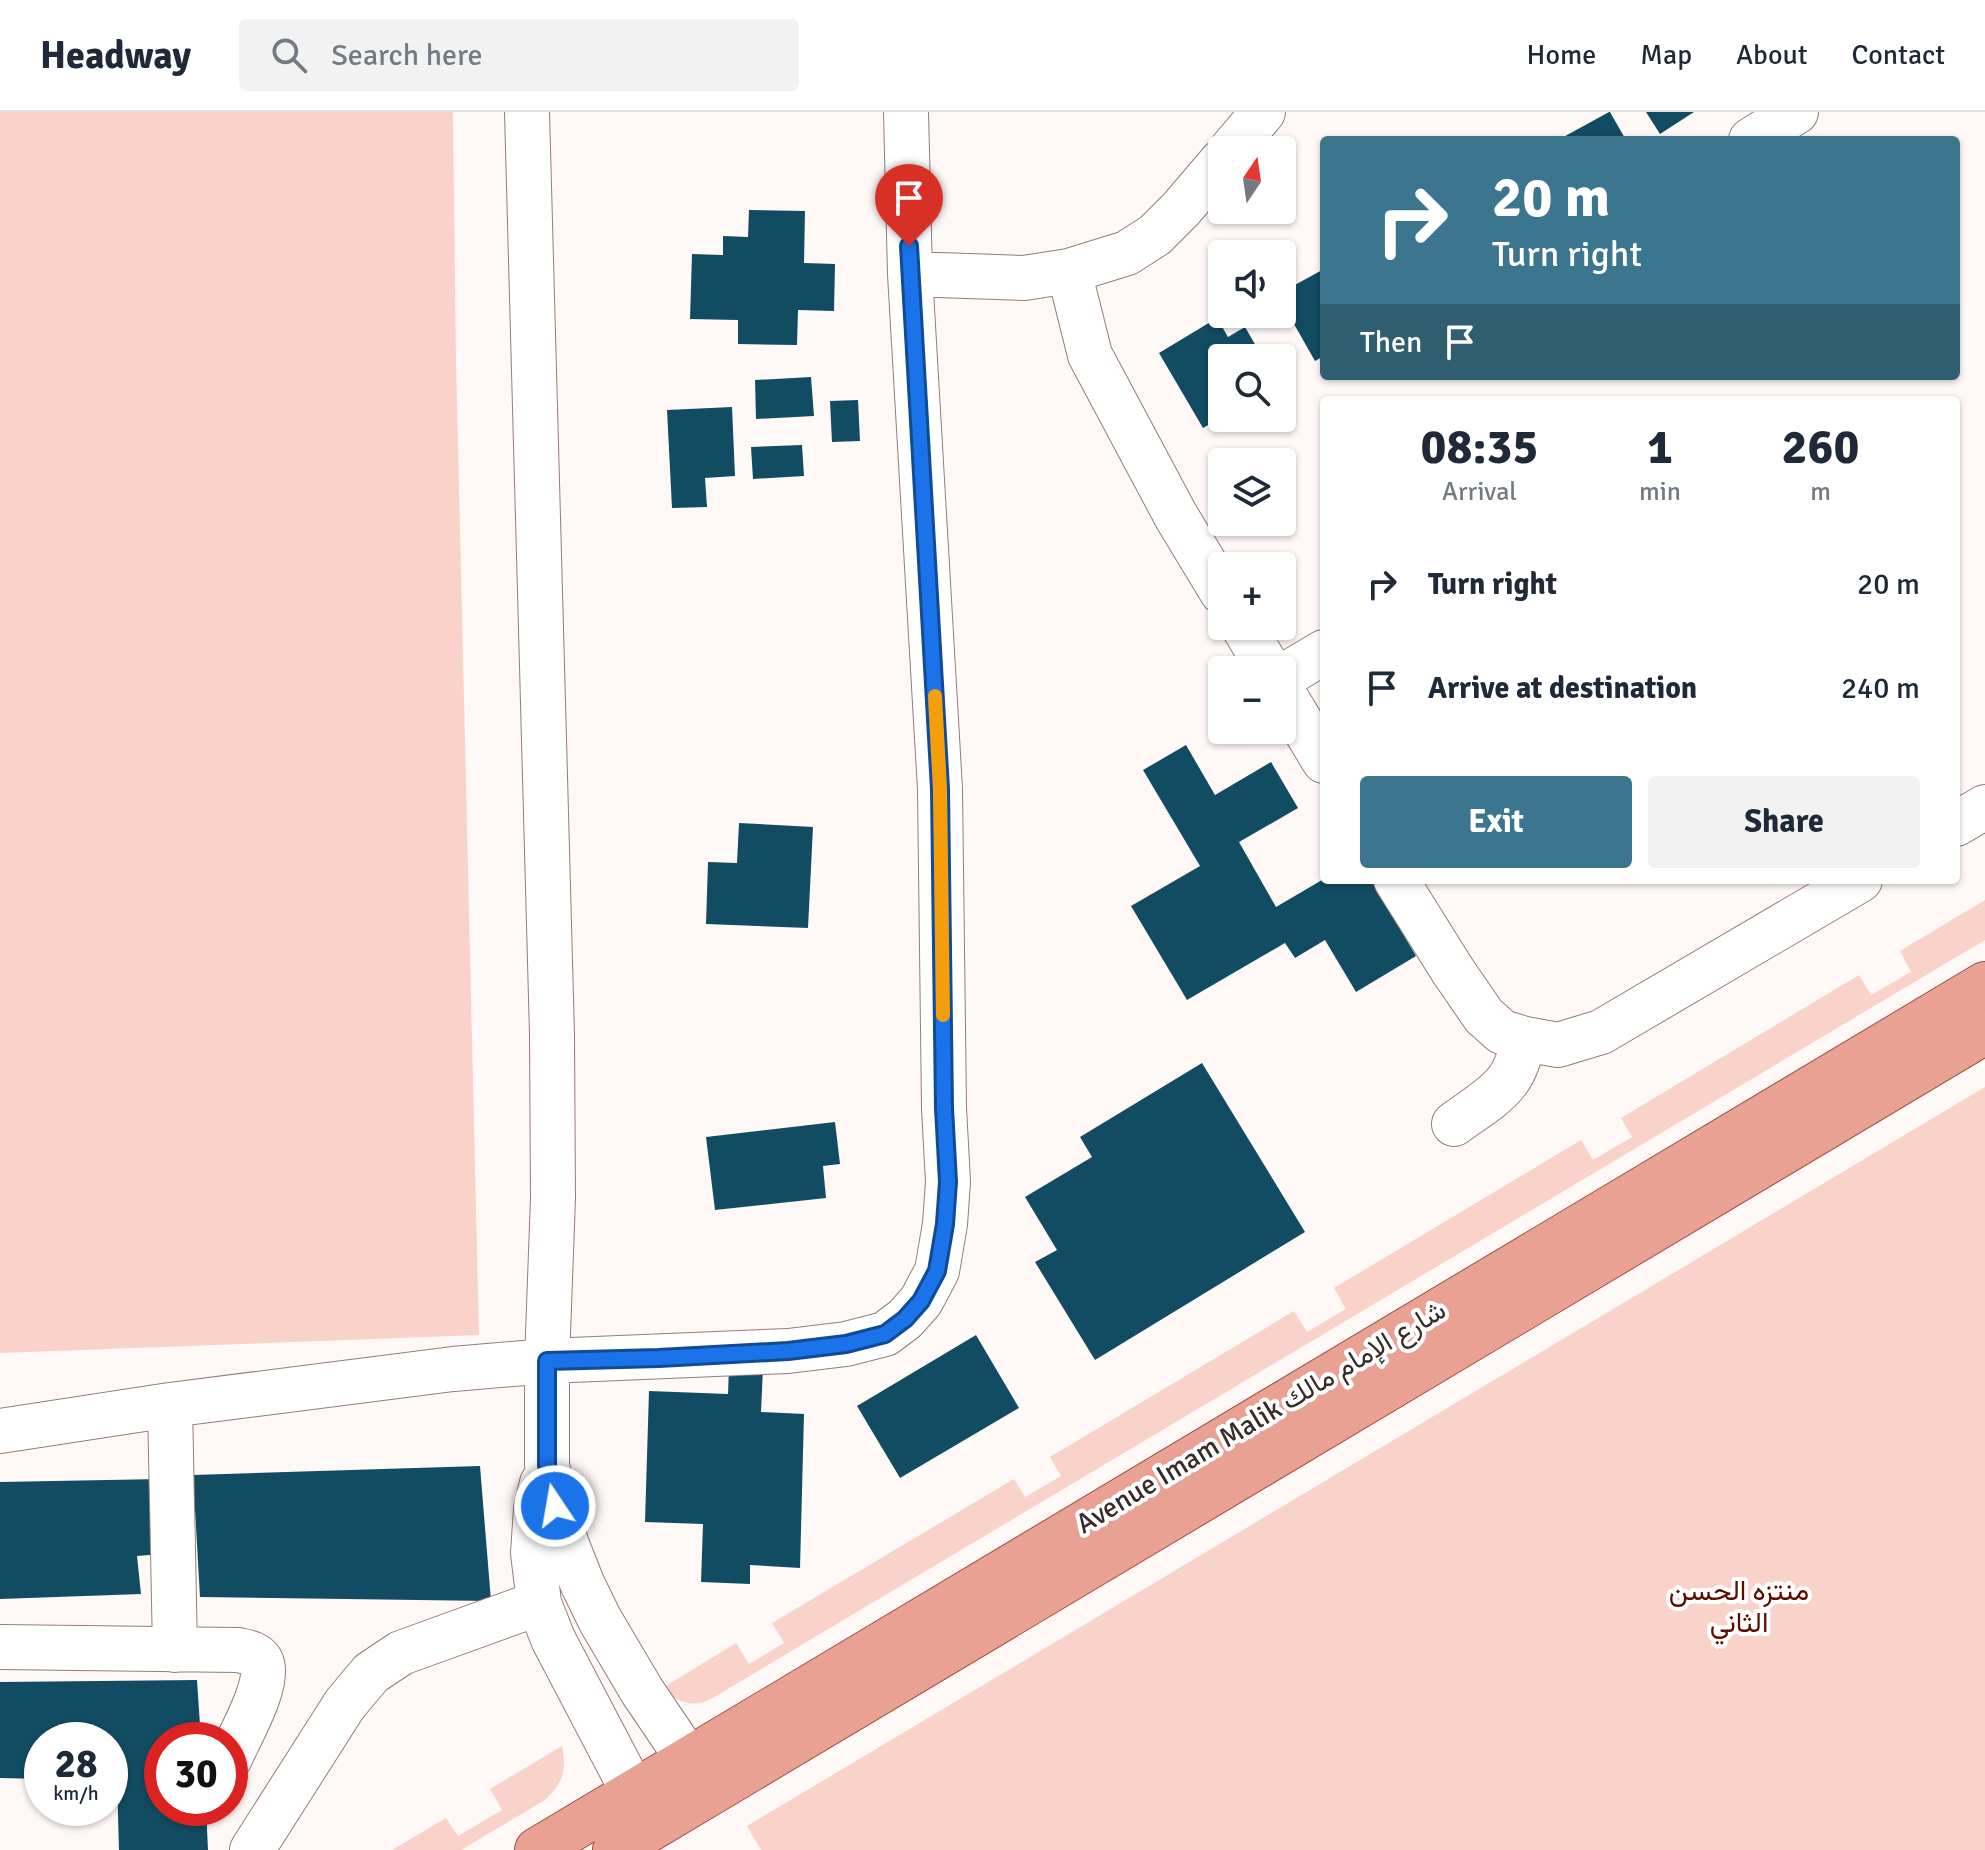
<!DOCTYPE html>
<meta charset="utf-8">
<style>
body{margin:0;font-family:Signika,Vazirmatn,sans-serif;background:#f2f2f3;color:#1f2937;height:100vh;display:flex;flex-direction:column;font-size:30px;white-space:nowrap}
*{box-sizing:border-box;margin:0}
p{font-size:26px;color:#747a83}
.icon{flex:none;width:44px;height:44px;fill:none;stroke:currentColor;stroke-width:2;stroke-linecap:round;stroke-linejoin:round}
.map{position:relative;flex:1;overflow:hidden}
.panel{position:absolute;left:1320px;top:284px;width:640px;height:488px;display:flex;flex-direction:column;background:#fff;border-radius:8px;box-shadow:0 2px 6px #0004}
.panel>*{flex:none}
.top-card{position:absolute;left:1320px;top:24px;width:640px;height:244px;border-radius:8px;box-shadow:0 2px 6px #0004;background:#3b768e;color:#fff;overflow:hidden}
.needle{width:52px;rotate:13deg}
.tools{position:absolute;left:1208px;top:24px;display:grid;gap:16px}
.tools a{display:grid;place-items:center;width:88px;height:88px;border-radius:8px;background:#fff;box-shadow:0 2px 6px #0004;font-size:40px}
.speed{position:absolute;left:24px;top:1610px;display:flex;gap:16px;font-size:40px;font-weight:700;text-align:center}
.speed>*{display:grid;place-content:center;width:104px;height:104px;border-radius:50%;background:#fff;box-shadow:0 2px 6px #0004;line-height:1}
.speed small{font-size:20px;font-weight:400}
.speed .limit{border:12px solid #d22;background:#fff;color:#111}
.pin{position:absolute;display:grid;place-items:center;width:68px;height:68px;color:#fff;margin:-82px -34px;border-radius:50% 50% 50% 0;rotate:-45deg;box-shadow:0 0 8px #0007}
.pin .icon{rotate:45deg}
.me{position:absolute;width:88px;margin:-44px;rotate:348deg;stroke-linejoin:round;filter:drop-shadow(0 0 6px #0008)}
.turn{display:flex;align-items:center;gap:28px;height:168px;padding:0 40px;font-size:36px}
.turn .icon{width:104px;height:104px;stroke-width:2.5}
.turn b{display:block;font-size:56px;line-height:68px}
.then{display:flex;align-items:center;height:76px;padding:0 40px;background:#0003;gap:16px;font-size:30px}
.eta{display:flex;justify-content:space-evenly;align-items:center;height:136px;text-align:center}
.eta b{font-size:48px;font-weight:700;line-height:56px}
.primary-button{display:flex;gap:16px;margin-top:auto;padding:16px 40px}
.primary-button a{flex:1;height:92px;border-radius:8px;background:#3b768e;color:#fff;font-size:32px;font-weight:700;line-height:92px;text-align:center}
.primary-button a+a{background:#f2f2f3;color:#1f2937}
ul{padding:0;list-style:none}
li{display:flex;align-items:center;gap:24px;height:104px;padding:0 40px}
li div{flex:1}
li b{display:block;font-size:30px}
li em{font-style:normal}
header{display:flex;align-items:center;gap:48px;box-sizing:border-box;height:112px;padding:0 40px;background:#fff;border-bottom:2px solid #e0e1e3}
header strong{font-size:38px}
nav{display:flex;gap:44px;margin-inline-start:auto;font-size:28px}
.search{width:560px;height:72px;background:#f2f2f3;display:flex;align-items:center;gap:20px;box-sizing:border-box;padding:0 28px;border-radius:8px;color:#747a83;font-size:30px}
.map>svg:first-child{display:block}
.green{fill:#f9d2ca}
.building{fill:#124c62}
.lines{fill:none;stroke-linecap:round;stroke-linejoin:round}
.minor-casing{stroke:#977c76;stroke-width:46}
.major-casing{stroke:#a24f40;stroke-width:46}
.minor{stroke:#fff;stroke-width:44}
.major{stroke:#e9a194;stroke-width:44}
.route-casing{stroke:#114b97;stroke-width:20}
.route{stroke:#1a73e8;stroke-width:14}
.slow{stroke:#f59e0b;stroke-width:14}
.labels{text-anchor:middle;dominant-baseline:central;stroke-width:8;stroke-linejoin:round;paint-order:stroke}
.street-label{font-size:28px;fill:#372c29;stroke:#fff}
.park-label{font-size:28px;fill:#5d0c02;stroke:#fff}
</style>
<header>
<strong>Headway</strong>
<div class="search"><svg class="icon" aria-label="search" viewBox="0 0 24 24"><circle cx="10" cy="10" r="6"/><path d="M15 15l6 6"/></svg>Search here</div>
<nav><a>Home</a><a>Map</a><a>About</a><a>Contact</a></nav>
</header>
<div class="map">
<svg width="1985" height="1738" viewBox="0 0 1985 1738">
<rect width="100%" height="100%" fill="#fef8f7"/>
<path class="green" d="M0,0H453L456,248L479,1223L0,1241Z
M1985,788V828L711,1587C691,1597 678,1589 661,1577L736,1531L749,1552L784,1531L772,1511L1014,1367L1025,1385L1061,1364L1050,1345L1294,1199L1307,1220L1346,1197L1334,1176L1581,1028L1593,1048L1632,1025L1621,1006L1859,863L1871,883L1911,860L1900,839Z
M1985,975V1738H761L747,1714Z
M562,1634C567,1658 563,1671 545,1688L461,1738H392L446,1706L458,1724L502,1698L490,1677Z"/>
<path class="building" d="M1610,0L1626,28H1558L1609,0Z
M1646,0H1694L1660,22Z
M749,98L805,99L804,151L835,152L834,199L798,198L797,233L738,232V208L690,207L692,142L723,143V124L748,125Z
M1324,157V244L1315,249L1282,191V180Z
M1217,206L1228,225L1245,215L1263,246H1222V305L1203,316L1159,241Z
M811,265L814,304L756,307L755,268Z
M858,288L860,329L832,330L830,289Z
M732,295L735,364L705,366L707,395L672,396L667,298Z
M802,333L804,364L753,367L751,335Z
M1186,633L1215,683L1271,650L1298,696L1239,730L1276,795L1322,768H1371L1416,844L1356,880L1325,828L1295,846L1285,831L1187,888L1131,794L1200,754L1143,658Z
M739,711L813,715L808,816L706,812L708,750L737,751Z
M1202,951L1305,1120L1095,1248L1035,1150L1057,1138L1025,1085L1092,1045L1080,1025Z
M835,1010L840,1052L823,1054L826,1086L715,1098L706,1025Z
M976,1223L1019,1296L900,1366L857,1294Z
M729,1254L763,1256L761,1300L804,1302L800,1456L750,1453V1472L701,1470L703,1412L645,1410L649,1279L728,1282Z
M480,1354L491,1489L200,1485L193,1363Z
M161,1367L162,1442L137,1444L141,1482L0,1487V1370Z
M197,1568L201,1628H162V1696H206L208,1738H119L117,1669H110V1628H42V1667L0,1666V1570Z"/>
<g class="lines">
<defs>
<path id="minor" d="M527,0L552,923L553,1086L547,1249V1353L555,1394L567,1433L582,1471L600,1508L642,1579L688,1647L707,1681
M1751,28L1796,0
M1231,38L1263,0
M1069,159L1090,243L1176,404L1222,480
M910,162L1024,166L1069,159L1127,141L1155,123L1181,97L1222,49
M1243,514L1269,558
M1282,565L1324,540
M1282,579L1324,649
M1956,712L1985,695
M1396,768L1453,859L1484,904L1502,920L1525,927L1558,933L1601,920L1860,768
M1454,1012C1471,999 1495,986 1508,968C1517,956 1520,941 1525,927
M170,1293L175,1538
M0,1319L170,1293L453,1257L547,1249L788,1239L846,1232L885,1222L905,1207L921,1189L937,1159L945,1112L948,1070L944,996L940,677L910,162L906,0
M542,1371L536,1397L533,1441L539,1491L553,1527L651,1714
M0,1535L238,1538C247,1540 256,1541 261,1549C272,1569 239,1625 230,1646
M252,1738L345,1592L371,1561L401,1541L539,1491"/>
<path id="major" d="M537,1738L1985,872
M615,1738L1985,920"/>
</defs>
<use href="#minor" class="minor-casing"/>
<use href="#major" class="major-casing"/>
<use href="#minor" class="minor"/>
<use href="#major" class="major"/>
</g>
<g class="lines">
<defs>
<path id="route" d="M555,1394L547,1353V1249L659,1246L788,1239L846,1232L885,1222L905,1207L921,1189L937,1159L945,1112L948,1070L944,996L940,677L909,134"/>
</defs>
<use href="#route" class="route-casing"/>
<use href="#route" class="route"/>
<path class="slow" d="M935,584L940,677L943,903"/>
</g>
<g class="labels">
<g class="street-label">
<text transform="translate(1261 1305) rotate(-31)">Avenue Imam Malik شارع الإمام مالك</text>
</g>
<g class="park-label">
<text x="1739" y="1479">منتزه الحسن<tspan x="1739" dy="32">الثاني</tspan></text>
</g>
</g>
</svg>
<div class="tools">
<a><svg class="needle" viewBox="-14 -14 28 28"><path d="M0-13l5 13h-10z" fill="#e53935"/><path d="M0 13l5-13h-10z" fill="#747a83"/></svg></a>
<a><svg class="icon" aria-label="sound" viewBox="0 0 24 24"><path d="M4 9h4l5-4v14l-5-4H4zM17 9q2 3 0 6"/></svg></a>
<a><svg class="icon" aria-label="search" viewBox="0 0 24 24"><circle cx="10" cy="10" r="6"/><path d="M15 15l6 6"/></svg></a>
<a><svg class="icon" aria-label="layers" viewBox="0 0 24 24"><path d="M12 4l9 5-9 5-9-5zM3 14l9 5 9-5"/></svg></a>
<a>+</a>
<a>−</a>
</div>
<div class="speed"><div>28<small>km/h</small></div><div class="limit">30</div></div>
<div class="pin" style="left:909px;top:134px;background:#d93025"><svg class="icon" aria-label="arrive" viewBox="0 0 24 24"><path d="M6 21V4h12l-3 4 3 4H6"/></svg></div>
<svg class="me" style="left:555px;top:1394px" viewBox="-20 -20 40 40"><circle r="17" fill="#1a73e8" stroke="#fff" stroke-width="3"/><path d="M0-11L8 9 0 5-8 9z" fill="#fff"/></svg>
<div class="top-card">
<div class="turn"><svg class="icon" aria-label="right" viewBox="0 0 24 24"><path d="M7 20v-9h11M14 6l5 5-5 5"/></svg><div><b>20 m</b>Turn right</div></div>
<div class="then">Then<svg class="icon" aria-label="arrive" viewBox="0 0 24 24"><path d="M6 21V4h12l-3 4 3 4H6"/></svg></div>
</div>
<section class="panel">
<div class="eta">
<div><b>08:35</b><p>Arrival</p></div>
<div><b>1</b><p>min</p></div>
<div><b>260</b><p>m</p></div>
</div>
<ul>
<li><svg class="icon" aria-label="right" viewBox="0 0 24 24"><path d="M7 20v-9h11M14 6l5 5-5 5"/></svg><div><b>Turn right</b></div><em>20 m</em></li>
<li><svg class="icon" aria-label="arrive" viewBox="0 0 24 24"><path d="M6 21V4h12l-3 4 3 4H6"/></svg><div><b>Arrive at destination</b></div><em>240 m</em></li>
</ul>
<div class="primary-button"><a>Exit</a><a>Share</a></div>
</section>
</div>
